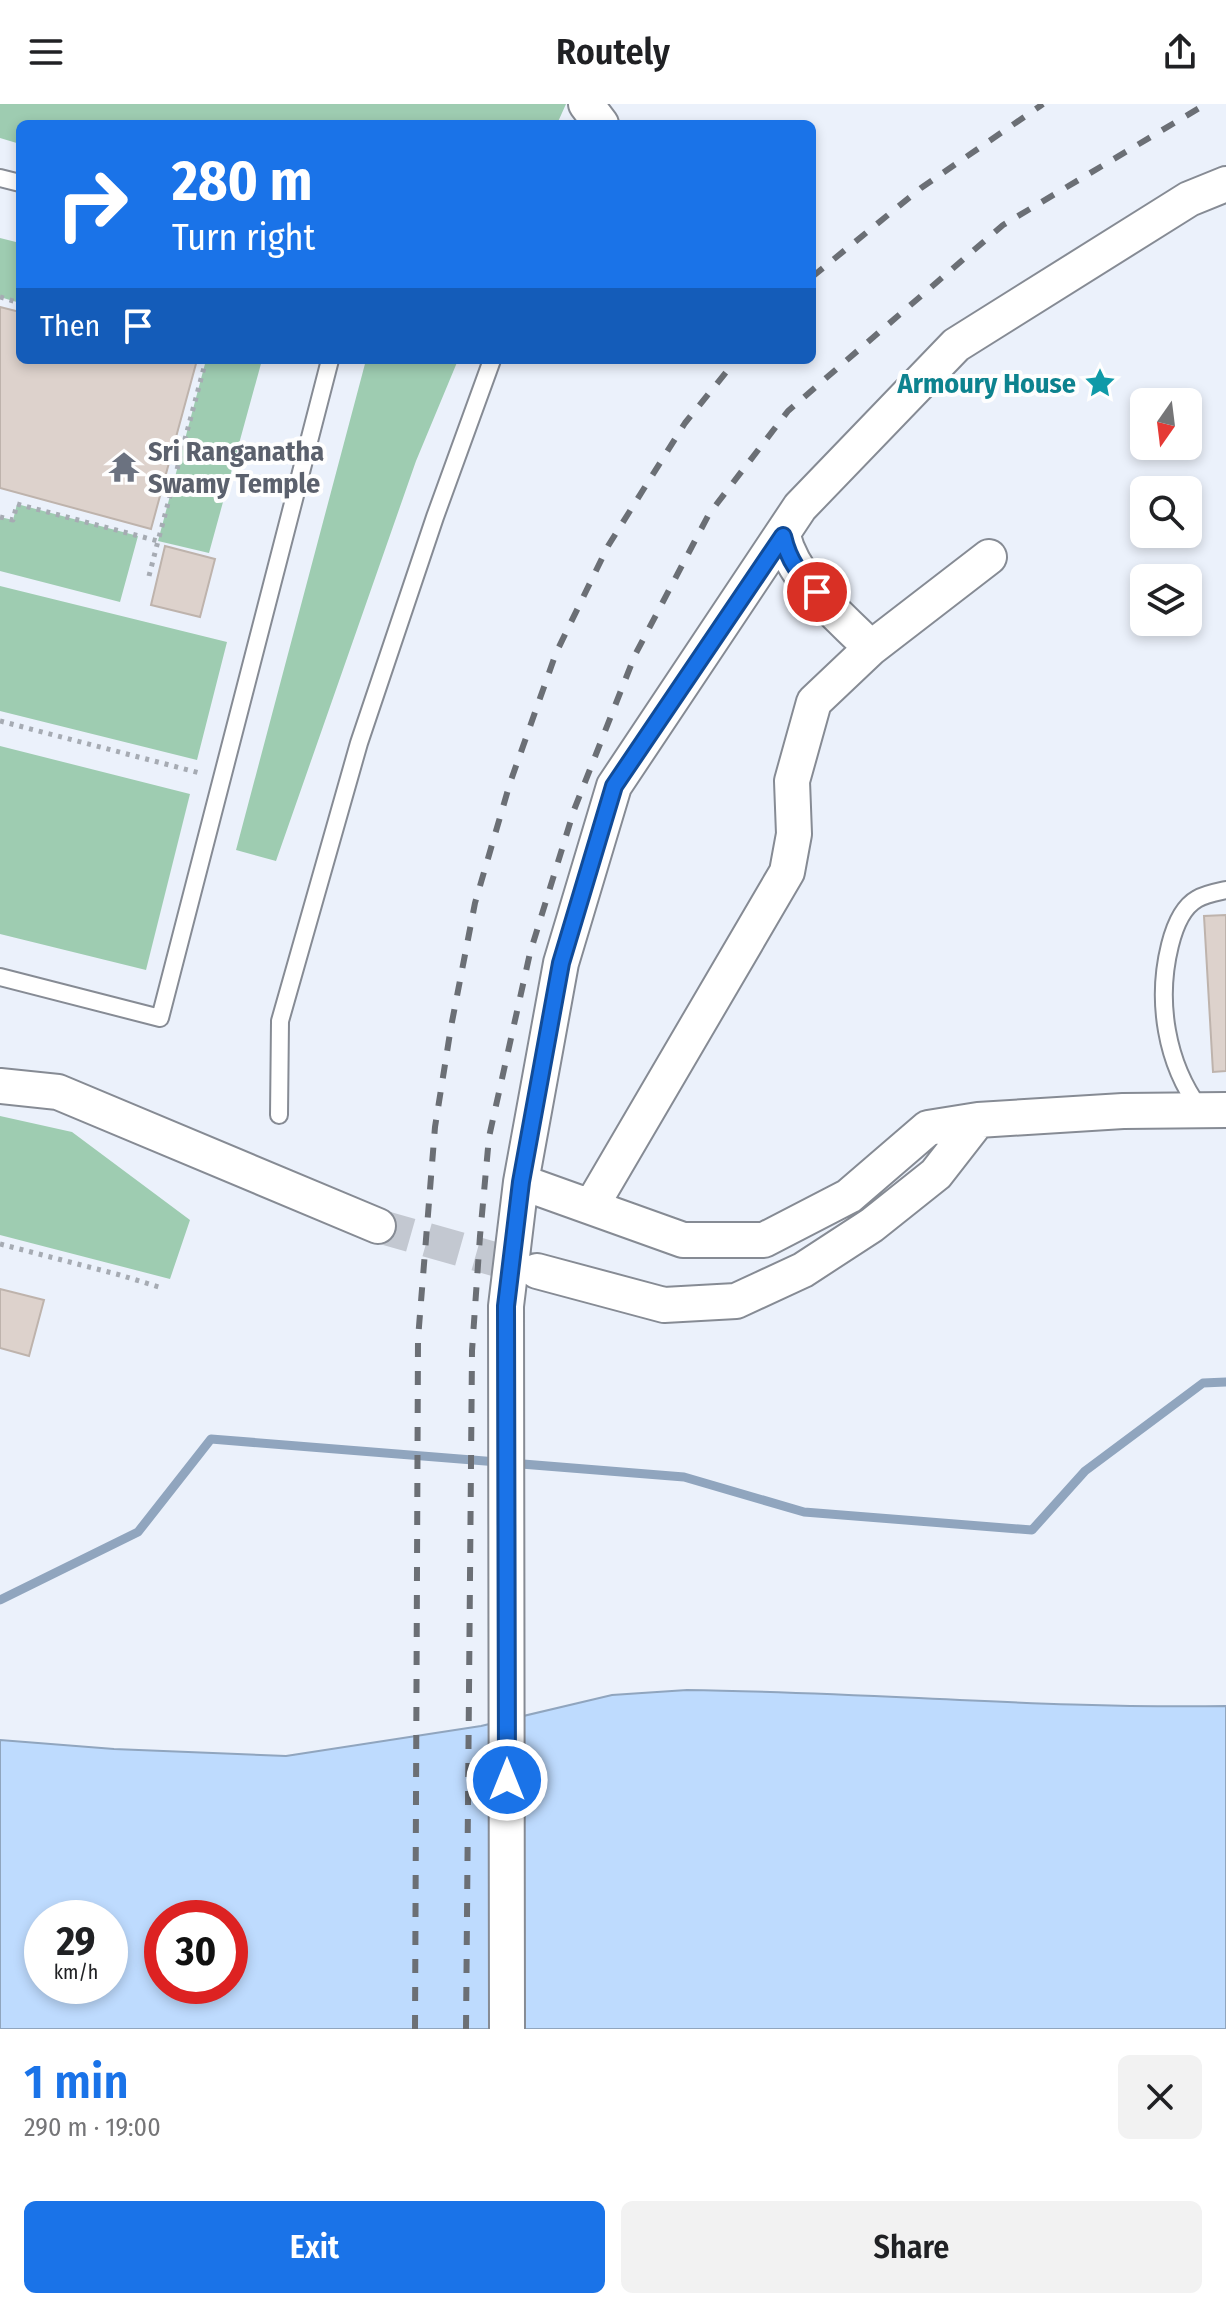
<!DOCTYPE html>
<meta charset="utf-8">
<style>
body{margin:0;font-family:"Fira Sans Condensed",sans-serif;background:#f2f2f2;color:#202124;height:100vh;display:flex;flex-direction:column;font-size:30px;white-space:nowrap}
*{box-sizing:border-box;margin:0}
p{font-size:26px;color:#757577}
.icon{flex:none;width:44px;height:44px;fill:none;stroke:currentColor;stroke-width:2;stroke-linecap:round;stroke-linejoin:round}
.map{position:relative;height:1925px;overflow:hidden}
.panel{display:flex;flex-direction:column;background:#fff;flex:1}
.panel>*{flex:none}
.hud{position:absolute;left:16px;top:16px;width:800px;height:244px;border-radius:12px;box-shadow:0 4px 12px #0003;background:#1a73e8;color:#fff;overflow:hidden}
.needle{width:52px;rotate:194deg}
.buttons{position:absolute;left:1130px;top:284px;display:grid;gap:16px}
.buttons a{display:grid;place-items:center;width:72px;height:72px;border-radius:12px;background:#fff;box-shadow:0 4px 12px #0003;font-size:40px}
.speed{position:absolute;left:24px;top:1796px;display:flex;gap:16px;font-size:40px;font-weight:700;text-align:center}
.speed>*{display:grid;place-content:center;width:104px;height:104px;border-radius:50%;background:#fff;box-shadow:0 4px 12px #0003;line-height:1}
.speed small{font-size:20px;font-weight:400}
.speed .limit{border:12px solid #d22;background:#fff;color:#111}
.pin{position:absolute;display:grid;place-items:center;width:68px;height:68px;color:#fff;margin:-34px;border:4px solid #fff;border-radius:50%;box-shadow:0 2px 8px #0007}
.me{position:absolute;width:88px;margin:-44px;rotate:0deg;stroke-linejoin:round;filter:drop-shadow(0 0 6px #0008)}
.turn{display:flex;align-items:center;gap:28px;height:168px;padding:0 24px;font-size:36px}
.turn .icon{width:104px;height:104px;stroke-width:2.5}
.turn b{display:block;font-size:56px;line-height:68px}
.then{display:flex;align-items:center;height:76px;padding:0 24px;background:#0003;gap:16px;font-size:30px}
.round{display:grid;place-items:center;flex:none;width:84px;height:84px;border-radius:12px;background:#f2f2f2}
.headline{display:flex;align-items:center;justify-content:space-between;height:136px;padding:0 24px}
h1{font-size:48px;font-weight:600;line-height:60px;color:#1a73e8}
.primary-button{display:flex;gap:16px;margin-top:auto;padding:16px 24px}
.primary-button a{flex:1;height:92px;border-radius:12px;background:#1a73e8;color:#fff;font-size:32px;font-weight:600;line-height:92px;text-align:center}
.primary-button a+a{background:#f2f2f2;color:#202124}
header{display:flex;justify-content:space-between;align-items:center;height:104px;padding:0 24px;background:#fff;font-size:36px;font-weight:600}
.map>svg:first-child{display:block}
.green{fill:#9eccb1}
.water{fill:#bedbfe;stroke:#90a5be;stroke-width:2;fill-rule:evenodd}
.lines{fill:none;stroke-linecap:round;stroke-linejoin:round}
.stream{stroke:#90a5be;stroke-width:9}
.building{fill:#ddd2cc;stroke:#beb3ac;stroke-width:2}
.minor-tunnel{stroke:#c3c8d1;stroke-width:34;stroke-dasharray:34 17;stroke-linecap:butt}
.service-casing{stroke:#868b94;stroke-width:20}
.minor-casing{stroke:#868b94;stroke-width:38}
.path{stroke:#a6abb3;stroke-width:5;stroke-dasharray:4 6;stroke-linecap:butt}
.service{stroke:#fff;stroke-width:16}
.minor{stroke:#fff;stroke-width:34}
.rail{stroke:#6b6f75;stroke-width:6;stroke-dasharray:14 14;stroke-linecap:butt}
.route-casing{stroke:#114b97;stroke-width:20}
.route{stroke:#1a73e8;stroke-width:14}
.labels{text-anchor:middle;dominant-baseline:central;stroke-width:8;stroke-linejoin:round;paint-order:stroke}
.culture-label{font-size:28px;font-weight:bold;fill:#0d838f;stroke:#fefefe;text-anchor:end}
.worship-label{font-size:28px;font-weight:bold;fill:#5b616d;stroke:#fefefe;text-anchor:start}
</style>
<header><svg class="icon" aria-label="menu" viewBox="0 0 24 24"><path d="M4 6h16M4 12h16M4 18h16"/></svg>Routely<svg class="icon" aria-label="share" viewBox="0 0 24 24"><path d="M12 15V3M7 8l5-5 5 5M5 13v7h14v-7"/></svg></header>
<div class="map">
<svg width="1226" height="1925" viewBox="0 0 1226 1925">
<rect width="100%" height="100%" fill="#ebf1fb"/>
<path class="green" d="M0,0H566L557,20H20V40L0,34Z
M0,134L20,139V199L0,193Z
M206,256H262L209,449L158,437Z
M366,256H458L416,357L276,757L236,746Z
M17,400L138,432L120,498L0,467V413L13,416Z
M0,482L227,538L197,656L0,607Z
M0,642L190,690L146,866L0,830Z
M0,1012L72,1028L190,1116L170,1175L0,1131Z"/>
<path class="water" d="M687,1586C867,1588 1047,1605 1226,1602V1925H0V1636L114,1645L286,1652L481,1622L612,1591ZM42,1814H110V1882H42ZM162,1814H230V1882H162Z"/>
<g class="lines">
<path class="stream" d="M0,1496L138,1428L211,1335L684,1373L804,1408L1032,1426L1085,1367L1203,1279L1226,1278"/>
</g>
<path class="building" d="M0,203L20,208V256H197L151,425L0,384Z
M165,442L215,455L200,513L151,501Z
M1226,811V967L1213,968L1204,812Z
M0,1185L44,1196L29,1252L0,1244Z"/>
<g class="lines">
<path class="minor-tunnel" d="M378,1122L537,1167"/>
<defs>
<path id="service" d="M0,74L20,79
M0,873L160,914L330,256
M1200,1005C1166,959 1156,897 1170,841C1174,825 1181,804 1197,795C1205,790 1217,788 1226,786
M279,1011L280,917L359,639L435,413L492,256"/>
<path id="minor" d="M586,0L601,20
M783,432C794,477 839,511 871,544
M0,982L58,988L378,1122
M521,1078L683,1136H764L849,1092L928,1024L978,1016L1123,1007L1226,1006
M592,1101L787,768L794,730L792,677L814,598L871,544L989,453
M537,1167L664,1201L736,1197L803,1166L872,1121L936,1070L978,1016
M507,1925L506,1202L521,1078L561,859L614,682L800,403L956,241L1189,95L1226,80"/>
</defs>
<use href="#service" class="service-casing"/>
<use href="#minor" class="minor-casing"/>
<path class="path" d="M0,193L20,199
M0,413L13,416L17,400L158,437L206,256
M149,472L158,437
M0,617L200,669
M0,1140L120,1171L162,1184"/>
<use href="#service" class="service"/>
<use href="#minor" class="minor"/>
<path class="rail" d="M812,173L921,84L1043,0
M415,1925L418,1235L435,1023L451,923L475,799L510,679L556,549L608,442L685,319L736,256
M466,1925L472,1247L480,1132L489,1033L530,849L574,706L635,551L709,410L788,307L1003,121L1206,0"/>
</g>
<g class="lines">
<defs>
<path id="route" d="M507,1676L506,1202L521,1078L561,859L614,682L783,432C789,458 799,469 817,488"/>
</defs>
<use href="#route" class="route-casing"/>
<use href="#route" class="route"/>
</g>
<defs>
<symbol id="sight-bare" viewBox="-9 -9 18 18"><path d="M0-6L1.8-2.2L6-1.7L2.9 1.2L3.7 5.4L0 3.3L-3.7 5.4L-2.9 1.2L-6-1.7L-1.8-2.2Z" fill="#0f9aa8" stroke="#fefefe" stroke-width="2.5" paint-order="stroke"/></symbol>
<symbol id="temple-bare" viewBox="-9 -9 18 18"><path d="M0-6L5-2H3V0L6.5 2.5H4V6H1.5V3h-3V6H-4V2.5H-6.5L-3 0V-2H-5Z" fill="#6b7280" stroke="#fefefe" stroke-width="2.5" paint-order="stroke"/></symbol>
</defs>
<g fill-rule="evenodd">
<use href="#sight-bare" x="1078" y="257" width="44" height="44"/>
<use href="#temple-bare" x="102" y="341" width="44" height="44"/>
</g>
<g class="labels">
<g class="culture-label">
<text x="1076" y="279">Armoury House</text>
</g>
<g class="worship-label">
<text x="148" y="347">Sri Ranganatha<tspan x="148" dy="32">Swamy Temple</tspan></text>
</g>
</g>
</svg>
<div class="buttons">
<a><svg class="needle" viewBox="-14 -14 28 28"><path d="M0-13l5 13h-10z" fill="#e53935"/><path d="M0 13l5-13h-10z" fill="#757577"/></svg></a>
<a><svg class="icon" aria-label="search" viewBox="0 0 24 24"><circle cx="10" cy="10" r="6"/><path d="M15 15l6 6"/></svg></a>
<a><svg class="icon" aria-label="layers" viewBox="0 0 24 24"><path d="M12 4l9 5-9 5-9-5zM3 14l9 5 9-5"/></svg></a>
</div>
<div class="speed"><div>29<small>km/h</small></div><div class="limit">30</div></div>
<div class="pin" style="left:817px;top:488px;background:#d93025"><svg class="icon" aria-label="arrive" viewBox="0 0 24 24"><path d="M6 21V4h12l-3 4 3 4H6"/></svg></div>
<svg class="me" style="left:507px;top:1676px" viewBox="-20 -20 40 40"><circle r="17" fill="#1a73e8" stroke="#fff" stroke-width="3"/><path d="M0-11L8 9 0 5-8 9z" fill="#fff"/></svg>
<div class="hud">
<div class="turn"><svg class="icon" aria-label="right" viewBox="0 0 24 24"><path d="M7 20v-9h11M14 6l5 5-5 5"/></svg><div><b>280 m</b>Turn right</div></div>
<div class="then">Then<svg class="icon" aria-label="arrive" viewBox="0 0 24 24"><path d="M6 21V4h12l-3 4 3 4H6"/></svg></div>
</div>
</div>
<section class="panel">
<div class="headline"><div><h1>1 min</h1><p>290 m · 19:00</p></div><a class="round"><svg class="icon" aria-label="close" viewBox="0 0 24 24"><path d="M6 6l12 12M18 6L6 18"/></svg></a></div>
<div class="primary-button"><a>Exit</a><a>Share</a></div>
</section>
